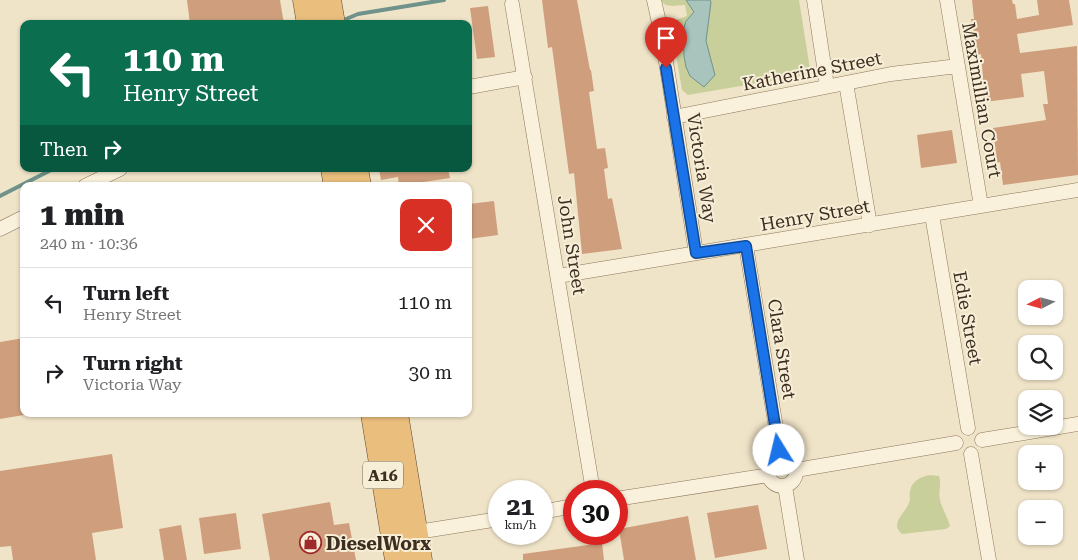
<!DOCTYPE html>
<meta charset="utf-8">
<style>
body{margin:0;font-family:"Roboto Serif",serif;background:#f2f2f2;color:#202124;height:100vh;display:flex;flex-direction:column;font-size:19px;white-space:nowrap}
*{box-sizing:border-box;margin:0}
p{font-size:16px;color:#757577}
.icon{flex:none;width:28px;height:28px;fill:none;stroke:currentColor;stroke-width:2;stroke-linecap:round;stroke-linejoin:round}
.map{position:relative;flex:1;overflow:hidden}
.details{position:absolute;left:20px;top:182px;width:452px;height:235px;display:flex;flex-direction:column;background:#fff;border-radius:10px;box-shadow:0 1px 4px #0004}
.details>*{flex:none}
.hud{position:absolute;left:20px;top:20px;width:452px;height:152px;border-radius:10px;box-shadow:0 1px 4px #0004;background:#0b6e4f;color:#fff;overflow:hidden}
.needle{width:32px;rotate:264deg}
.tools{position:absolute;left:1018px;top:280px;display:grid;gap:10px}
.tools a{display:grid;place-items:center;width:45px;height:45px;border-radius:10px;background:#fff;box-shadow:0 1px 4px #0004;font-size:25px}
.speed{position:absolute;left:488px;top:480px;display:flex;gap:10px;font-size:25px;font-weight:700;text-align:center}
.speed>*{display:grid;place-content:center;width:65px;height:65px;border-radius:50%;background:#fff;box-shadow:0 1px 4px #0004;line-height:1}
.speed small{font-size:12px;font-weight:400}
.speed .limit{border:8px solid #d22;background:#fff;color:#111}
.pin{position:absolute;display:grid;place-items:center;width:42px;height:42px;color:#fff;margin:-51px -21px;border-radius:50% 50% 50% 0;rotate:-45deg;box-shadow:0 0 5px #0007}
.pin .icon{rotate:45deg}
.me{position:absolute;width:55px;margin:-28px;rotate:351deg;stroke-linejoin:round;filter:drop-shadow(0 0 4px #0008)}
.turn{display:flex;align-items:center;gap:18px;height:105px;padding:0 20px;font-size:22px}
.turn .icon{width:65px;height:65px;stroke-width:2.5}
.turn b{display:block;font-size:35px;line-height:42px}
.then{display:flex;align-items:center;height:48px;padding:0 20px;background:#0003;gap:10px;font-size:19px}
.round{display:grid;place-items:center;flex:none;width:52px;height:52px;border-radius:10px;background:#f2f2f2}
.overview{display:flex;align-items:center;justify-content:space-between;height:85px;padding:0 20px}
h1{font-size:30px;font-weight:800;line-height:38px}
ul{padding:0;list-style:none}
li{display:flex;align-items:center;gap:15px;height:70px;padding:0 20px;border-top:1px solid #e0e0e0}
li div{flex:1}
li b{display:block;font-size:19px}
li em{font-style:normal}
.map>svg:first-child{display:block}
.green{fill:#c9cf9b}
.water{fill:#a9c4bc;stroke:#6f938a}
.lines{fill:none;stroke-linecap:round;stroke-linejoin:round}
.stream{stroke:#6f938a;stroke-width:4}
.building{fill:#cf9f7d}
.minor-casing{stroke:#8d765c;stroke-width:15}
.trunk-casing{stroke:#5b4430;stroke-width:25}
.minor{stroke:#faf1dc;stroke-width:14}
.trunk{stroke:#eabe7c;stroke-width:24}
.route-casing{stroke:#114b97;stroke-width:12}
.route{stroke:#1a73e8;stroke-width:9}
.labels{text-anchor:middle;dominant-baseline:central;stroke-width:4;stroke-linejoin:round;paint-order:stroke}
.shield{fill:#f7eed8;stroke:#756857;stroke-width:1}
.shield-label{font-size:16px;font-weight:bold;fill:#3d2e20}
.street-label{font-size:18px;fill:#3d2e20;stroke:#f7eed8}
.poi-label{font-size:18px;font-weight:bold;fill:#3d2e20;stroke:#f7eed8;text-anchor:start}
</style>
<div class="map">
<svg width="1078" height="560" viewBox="0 0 1078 560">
<rect width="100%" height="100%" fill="#f0e4c8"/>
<path class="green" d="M661,0H799L810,69L806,75L688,95L682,90L671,25L673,21L687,16L685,5C676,5 666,9 661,0Z
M930,475L939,476C942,485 938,491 940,500C942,509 948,517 950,526L946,529L902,534C889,523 905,514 909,503C911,499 909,496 910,491C912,481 920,477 930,475Z"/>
<path class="water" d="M686,0H710L711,2L706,41L715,75L704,87L690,76L686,67L684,56L683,31L686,21L694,12Z"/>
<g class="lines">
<path class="stream" d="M346,19L358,14L444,0
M0,196L53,169"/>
</g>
<path class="building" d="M187,0H280L284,24H190Z
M542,0H577L590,70H591L594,91L589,92L597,149L605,148L608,168L604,169L608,199L612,198L622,249L582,254L574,173L569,174L552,47L548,48Z
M972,0H1012L1013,4H1015L1017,19L1039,15L1037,0H1069L1073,25L1017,34L1020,53L1077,46L1078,175L1003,185L1000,162L997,163L993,128L1046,120L1043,104H1048L1044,71L1021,74L1024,97L985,102L981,54L978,55L971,19H974Z
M488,6L495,57L477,59L470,8Z
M952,130L957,163L921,168L917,135Z
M379,169H448L450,178L417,183V186H399L398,177L381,180Z
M494,201L498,235L469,239V204Z
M24,338V415L0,419V342Z
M112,454L123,528L92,533L96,560H13L11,546L0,547V471Z
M330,502L334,525L349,523L356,560H270L262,514Z
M758,505L767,549L715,558L707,513Z
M236,513L241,549L204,554L199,518Z
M688,516L696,560H624L619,529Z
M181,525L187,560H164L159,529Z
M602,543L604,560H523V554Z"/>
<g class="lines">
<defs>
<path id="minor" d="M654,0L662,36L696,253
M814,0L827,86
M947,0L981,206
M512,4L593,491
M846,83L870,225
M469,87L525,77
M674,117L891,74L958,66
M85,186L120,169
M932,215L968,428
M0,229L24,217
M746,246L781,458
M558,276L1078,190
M982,440L1078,424
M971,454L989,560
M768 472a14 14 0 1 1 28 0a14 14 0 1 1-28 0Z
M796,470L956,443
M785,486L797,560
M616,499L769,475
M541,512L574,506
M411,533L499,519"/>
<path id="trunk" d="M305,0L309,24
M329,0L333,24
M333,169L336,186
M356,169L359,186
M373,414L397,560
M396,414L420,560"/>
</defs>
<use href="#minor" class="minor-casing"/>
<use href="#trunk" class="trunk-casing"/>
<use href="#minor" class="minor"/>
<use href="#trunk" class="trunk"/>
</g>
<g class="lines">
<defs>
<path id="route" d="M666,68L696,253L746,246L779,450"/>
</defs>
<use href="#route" class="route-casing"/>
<use href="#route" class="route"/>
</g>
<defs>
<symbol id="shop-ring" viewBox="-11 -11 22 22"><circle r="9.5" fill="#f7eed8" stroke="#9e2a2b" stroke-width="1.5"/><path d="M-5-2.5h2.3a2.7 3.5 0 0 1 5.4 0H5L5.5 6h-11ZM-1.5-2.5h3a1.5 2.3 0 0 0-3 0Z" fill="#9e2a2b"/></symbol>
</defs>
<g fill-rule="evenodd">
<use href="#shop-ring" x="298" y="530" width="25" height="25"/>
</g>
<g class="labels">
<rect class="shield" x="363" y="461.5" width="40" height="27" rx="4"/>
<g class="shield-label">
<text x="383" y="475">A16</text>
</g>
<g class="street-label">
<text transform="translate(812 71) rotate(-11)">Katherine Street</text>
<text transform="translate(982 100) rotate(80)">Maximillian Court</text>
<text transform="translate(702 168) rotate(81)">Victoria Way</text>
<text transform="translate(815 215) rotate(-10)">Henry Street</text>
<text transform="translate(572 245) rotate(81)">John Street</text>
<text transform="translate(968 318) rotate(80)">Edie Street</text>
<text transform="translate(782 349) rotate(81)">Clara Street</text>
</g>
<g class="poi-label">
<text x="326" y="543">DieselWorx</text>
</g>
</g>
</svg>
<div class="tools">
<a><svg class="needle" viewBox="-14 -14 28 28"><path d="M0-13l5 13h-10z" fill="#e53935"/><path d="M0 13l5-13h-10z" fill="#757577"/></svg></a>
<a><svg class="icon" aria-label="search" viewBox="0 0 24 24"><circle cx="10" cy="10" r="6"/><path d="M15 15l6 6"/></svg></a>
<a><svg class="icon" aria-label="layers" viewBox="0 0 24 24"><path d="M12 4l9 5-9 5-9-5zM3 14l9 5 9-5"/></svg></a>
<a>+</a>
<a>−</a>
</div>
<div class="speed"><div>21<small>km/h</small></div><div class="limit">30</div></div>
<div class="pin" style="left:666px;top:68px;background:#d93025"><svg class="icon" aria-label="arrive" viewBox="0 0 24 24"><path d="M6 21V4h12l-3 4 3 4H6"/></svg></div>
<svg class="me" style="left:779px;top:450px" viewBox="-20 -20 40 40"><circle r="19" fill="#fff"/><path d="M0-13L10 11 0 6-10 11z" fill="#1a73e8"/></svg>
<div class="hud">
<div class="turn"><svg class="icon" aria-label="left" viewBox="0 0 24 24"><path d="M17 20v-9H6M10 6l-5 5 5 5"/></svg><div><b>110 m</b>Henry Street</div></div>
<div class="then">Then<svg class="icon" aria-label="right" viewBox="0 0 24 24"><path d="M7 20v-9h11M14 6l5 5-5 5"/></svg></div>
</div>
<section class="details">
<div class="overview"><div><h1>1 min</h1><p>240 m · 10:36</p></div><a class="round" style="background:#d93025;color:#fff"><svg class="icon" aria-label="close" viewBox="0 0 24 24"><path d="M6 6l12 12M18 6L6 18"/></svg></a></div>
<ul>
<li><svg class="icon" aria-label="left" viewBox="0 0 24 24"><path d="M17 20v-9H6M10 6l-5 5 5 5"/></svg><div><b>Turn left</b><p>Henry Street</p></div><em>110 m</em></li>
<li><svg class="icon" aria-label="right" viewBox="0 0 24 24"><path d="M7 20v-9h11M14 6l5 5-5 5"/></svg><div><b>Turn right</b><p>Victoria Way</p></div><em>30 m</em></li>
</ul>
</section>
</div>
